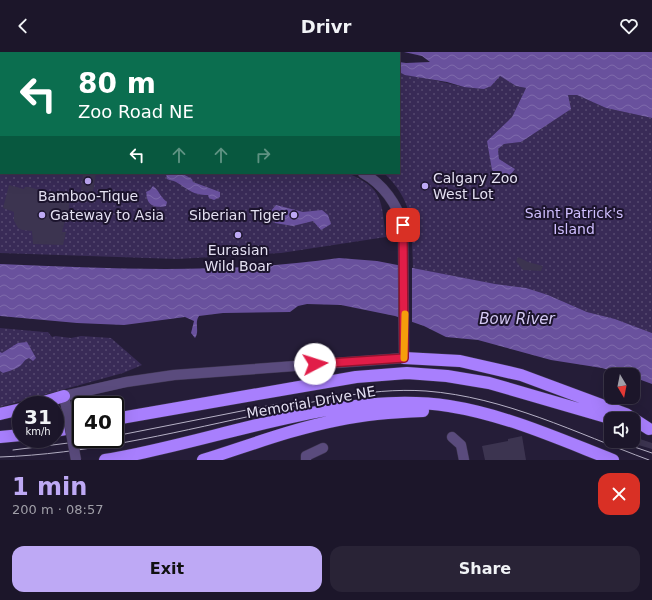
<!DOCTYPE html>
<meta charset="utf-8">
<style>
body{margin:0;font-family:"DejaVu Sans",sans-serif;background:#292336;color:#f1f3f6;height:100vh;display:flex;flex-direction:column;font-size:15px;white-space:nowrap}
*{box-sizing:border-box;margin:0}
p{font-size:13px;color:#a09fa8}
.icon{flex:none;width:22px;height:22px;fill:none;stroke:currentColor;stroke-width:2;stroke-linecap:round;stroke-linejoin:round}
.map{position:relative;height:408px;overflow:hidden}
.panel{display:flex;flex-direction:column;background:#1c162a;flex:1}
.panel>*{flex:none}
.hud{position:absolute;left:0px;top:0px;width:400px;height:122px;box-shadow:0 4px 16px #0002,0 0 0 1px #3a3547;background:#0b6e4f;color:#fff;overflow:hidden}
.needle{width:26px;rotate:170deg}
.fabs{position:absolute;left:604px;top:316px;display:grid;gap:8px}
.fabs a{display:grid;place-items:center;width:36px;height:36px;border-radius:8px;background:#1c162a;box-shadow:0 4px 16px #0002,0 0 0 1px #3a3547;font-size:20px}
.speed{position:absolute;left:12px;top:344px;display:flex;gap:8px;font-size:20px;font-weight:700;text-align:center}
.speed>*{display:grid;place-content:center;width:52px;height:52px;border-radius:50%;background:#1c162a;box-shadow:0 4px 16px #0002,0 0 0 1px #3a3547;line-height:1}
.speed small{font-size:10px;font-weight:400}
.speed .limit{border:2px solid #111;border-radius:6px;background:#fff;color:#111}
.pin{position:absolute;display:grid;place-items:center;width:34px;height:34px;color:#fff;margin:-17px;border-radius:8px;box-shadow:0 2px 6px #0006}
.me{position:absolute;width:44px;margin:-22px;rotate:85deg;stroke-linejoin:round;filter:drop-shadow(0 0 3px #0008)}
.turn{display:flex;align-items:center;gap:14px;height:84px;padding:0 12px;font-size:18px}
.turn .icon{width:52px;height:52px;stroke-width:2.5}
.turn b{display:block;font-size:28px;line-height:34px}
.lanes{display:flex;align-items:center;height:38px;padding:0 12px;background:#0003;justify-content:center;gap:20px;direction:ltr}
.lanes .off{opacity:.35}
.round{display:grid;place-items:center;flex:none;width:42px;height:42px;border-radius:12px;background:#292336}
.summary{display:flex;align-items:center;justify-content:space-between;height:68px;padding:0 12px}
h1{font-size:24px;font-weight:600;line-height:30px;color:#bea9f5}
.primary-button{display:flex;gap:8px;margin-top:auto;padding:8px 12px}
.primary-button a{flex:1;height:46px;border-radius:12px;background:#bea9f5;color:#111;font-size:16px;font-weight:600;line-height:46px;text-align:center}
.primary-button a+a{background:#292336;color:#f1f3f6}
header{display:flex;justify-content:space-between;align-items:center;height:52px;padding:0 12px;background:#1c162a;font-size:18px;font-weight:600}
.map>svg:first-child{display:block}
.park{fill:url(#park-dots)}
.water{fill:url(#water-waves)}
.pier{fill:#251d38}
.building{fill:#3c3450}
.lines{fill:none;stroke-linecap:round;stroke-linejoin:round}
.minor-casing{stroke:#403852;stroke-width:11}
.highway-casing{stroke:#403852;stroke-width:13}
.minor{stroke:#5a4b7d;stroke-width:10}
.highway{stroke:#a87ffd;stroke-width:12}
.tram{stroke:#b6b1c6;stroke-width:1}
.minor-bridge-casing{stroke:#403852;stroke-width:11;stroke-linecap:butt}
.minor-bridge{stroke:#5a4b7d;stroke-width:10}
.route-casing{stroke:#92132f;stroke-width:10}
.route{stroke:#e11d48;stroke-width:7}
.slow{stroke:#f59e0b;stroke-width:7}
.poi-dot{fill:#bea9f5;stroke:#1c142d;stroke-width:1.5}
.labels{text-anchor:middle;dominant-baseline:central;stroke-width:4;stroke-linejoin:round;paint-order:stroke}
.poi-label{font-size:14px;fill:#e4e0f2;stroke:#1c142d;text-anchor:start}
.park-label{font-size:14px;fill:#cfbefe;stroke:#1c142d}
.street-label{font-size:14px;fill:#e4e0f2;stroke:#1c142d}
.water-label{font-size:15px;font-style:italic;fill:#d4c9f4;stroke:#1c142d}
</style>
<header><svg class="icon" aria-label="back" viewBox="0 0 24 24"><path d="M15 5l-7 7 7 7"/></svg>Drivr<svg class="icon" aria-label="heart" viewBox="0 0 24 24"><path d="M12 20l-8-8c-3-5 5-10 8-4 3-6 11-1 8 4z"/></svg></header>
<div class="map">
<svg width="652" height="408" viewBox="0 0 652 408">
<defs>
<pattern id="park-dots" width="8" height="8" patternUnits="userSpaceOnUse"><rect width="8" height="8" fill="#392b57"/><path d="M2 2h.1M6 6h.1" fill="none" stroke="#564970" stroke-width="1.8" stroke-linecap="round"/></pattern>
<pattern id="water-waves" width="16" height="10" patternUnits="userSpaceOnUse"><rect width="16" height="10" fill="#69519d"/><path d="M0 5q4-4 8 0t8 0" fill="none" stroke="#7e6aab"/></pattern>
</defs>
<rect width="100%" height="100%" fill="#251d38"/>
<path class="park" d="M0,0L35,1H1V121H347C384,136 381,149 386,185L281,201L177,207L0,201Z
M399,20L464,35L500,24L516,34L526,36L512,65L487,89L499,107L498,97L504,92L521,90L568,43H577L606,56L652,66V281L615,267L587,260L548,243L413,216C411,175 416,152 384,121H399Z
M0,276L44,280H48L52,285L55,284L71,286L81,284L111,286L142,313L123,321L0,355Z"/>
<path class="water" d="M129,0H378L379,1H130Z
M404,0H652V66L606,56L577,43H568L571,57L521,90L504,92L498,97L499,107L515,117L505,129L492,118L487,89L512,65L526,36L516,34L500,24L491,34L484,37L464,35L447,30L405,23L399,20V10L406,11L430,10L422,4Z
M166,121H181L192,127L193,130L220,140V145L214,148L209,146L208,143C192,143 190,138 176,130C173,128 170,129 167,127Z
M153,134C159,138 160,145 167,150L166,154C159,156 149,155 147,146C146,144 147,142 146,140L150,138Z
M276,153L303,160L322,158L328,163L331,172L321,178L313,169L293,174L275,171L270,160Z
M339,206L377,209L495,232L526,236L548,243L587,260L615,267L652,281V332L633,325V323H626L602,316L551,308L478,288L446,285L424,274L395,264L341,253L307,252L298,254L290,260L223,261L199,264C194,271 200,279 195,286L191,281L194,269L185,265L124,273L77,271L0,264V212C112,217 227,222 339,206Z
M27,290L36,306L33,309L29,306C24,308 25,309 21,313C17,317 9,319 3,321L0,319V300L2,301L18,291Z"/>
<path class="pier" d="M398,211L412,214V272L399,268Z"/>
<path class="building" d="M83,121H96L93,140L81,138Z
M9,133L24,137L25,135H29L47,140L70,143L68,165H66L62,180H66L63,193L33,192L32,179L22,178L18,176L14,169V160L3,156Z
M518,205L528,210L543,214L541,219L523,218L516,209Z
M522,384L526,408H485L482,394L508,389V387Z
M637,386L652,391V397L635,392Z"/>
<g class="lines">
<defs>
<path id="minor" d="M44,0L45,1
M67,359L64,344L126,330L174,323L404,306L403,173C397,152 383,132 363,121
M452,385L461,393L464,408
M306,408V404L323,396"/>
<path id="highway" d="M404,306L460,309L521,323L626,362L649,377
M34,353L64,344
M0,362L21,357
M115,367L356,325L407,321L447,324L489,331L613,367
M55,379L81,374
M0,385L21,383
M105,408C213,391 340,337 449,354C506,363 559,387 613,408
M203,408C248,394 292,377 338,368C367,362 395,360 423,359"/>
</defs>
<use href="#minor" class="minor-casing"/>
<use href="#highway" class="highway-casing"/>
<use href="#minor" class="minor"/>
<use href="#highway" class="highway"/>
<path class="tram" d="M115,384L277,352
M617,389L652,401
M13,398L100,387
M0,405C85,402 168,382 251,364C308,351 367,335 426,339C505,345 576,381 649,408"/>
<defs>
<path id="minor-bridge" d="M67,359L76,408"/>
</defs>
<use href="#minor-bridge" class="minor-bridge-casing"/>
<use href="#minor-bridge" class="minor-bridge"/>
</g>
<g class="lines">
<defs>
<path id="route" d="M315,312L404,306L403,173"/>
</defs>
<use href="#route" class="route-casing"/>
<use href="#route" class="route"/>
<path class="slow" d="M404,306L405,262"/>
</g>
<g class="poi-dot">
<circle cx="88" cy="129" r="4"/>
<circle cx="425" cy="134" r="4"/>
<circle cx="42" cy="163" r="4"/>
<circle cx="294" cy="163" r="4"/>
<circle cx="238" cy="183" r="4"/>
</g>
<g class="labels">
<g class="poi-label">
<text x="433" y="126">Calgary Zoo<tspan x="433" dy="16">West Lot</tspan></text>
<text x="88" y="144" text-anchor="middle">Bamboo-Tique</text>
<text x="50" y="163">Gateway to Asia</text>
<text x="286" y="163" text-anchor="end">Siberian Tiger</text>
<text x="238" y="198" text-anchor="middle">Eurasian<tspan x="238" dy="16">Wild Boar</tspan></text>
</g>
<g class="park-label">
<text x="574" y="161">Saint Patrick's<tspan x="574" dy="16">Island</tspan></text>
</g>
<g class="street-label">
<text transform="translate(311 350) rotate(-10)">Memorial Drive NE</text>
</g>
<g class="water-label">
<text x="517" y="267">Bow River</text>
</g>
</g>
</svg>
<div class="fabs">
<a><svg class="needle" viewBox="-14 -14 28 28"><path d="M0-13l5 13h-10z" fill="#e53935"/><path d="M0 13l5-13h-10z" fill="#a09fa8"/></svg></a>
<a><svg class="icon" aria-label="sound" viewBox="0 0 24 24"><path d="M4 9h4l5-4v14l-5-4H4zM17 9q2 3 0 6"/></svg></a>
</div>
<div class="speed"><div>31<small>km/h</small></div><div class="limit">40</div></div>
<div class="pin" style="left:403px;top:173px;background:#d93025"><svg class="icon" aria-label="arrive" viewBox="0 0 24 24"><path d="M6 21V4h12l-3 4 3 4H6"/></svg></div>
<svg class="me" style="left:315px;top:312px" viewBox="-20 -20 40 40"><circle r="19" fill="#fff"/><path d="M0-13L10 11 0 6-10 11z" fill="#e11d48"/></svg>
<div class="hud">
<div class="turn"><svg class="icon" aria-label="left" viewBox="0 0 24 24"><path d="M17 20v-9H6M10 6l-5 5 5 5"/></svg><div><b>80 m</b>Zoo Road NE</div></div>
<div class="lanes"><svg class="icon" aria-label="left" viewBox="0 0 24 24"><path d="M17 20v-9H6M10 6l-5 5 5 5"/></svg><svg class="icon off" aria-label="ahead" viewBox="0 0 24 24"><path d="M12 20V5M6 11l6-6 6 6"/></svg><svg class="icon off" aria-label="ahead" viewBox="0 0 24 24"><path d="M12 20V5M6 11l6-6 6 6"/></svg><svg class="icon off" aria-label="right" viewBox="0 0 24 24"><path d="M7 20v-9h11M14 6l5 5-5 5"/></svg></div>
</div>
</div>
<section class="panel">
<div class="summary"><div><h1>1 min</h1><p>200 m · 08:57</p></div><a class="round" style="background:#d93025;color:#fff"><svg class="icon" aria-label="close" viewBox="0 0 24 24"><path d="M6 6l12 12M18 6L6 18"/></svg></a></div>
<div class="primary-button"><a>Exit</a><a>Share</a></div>
</section>
